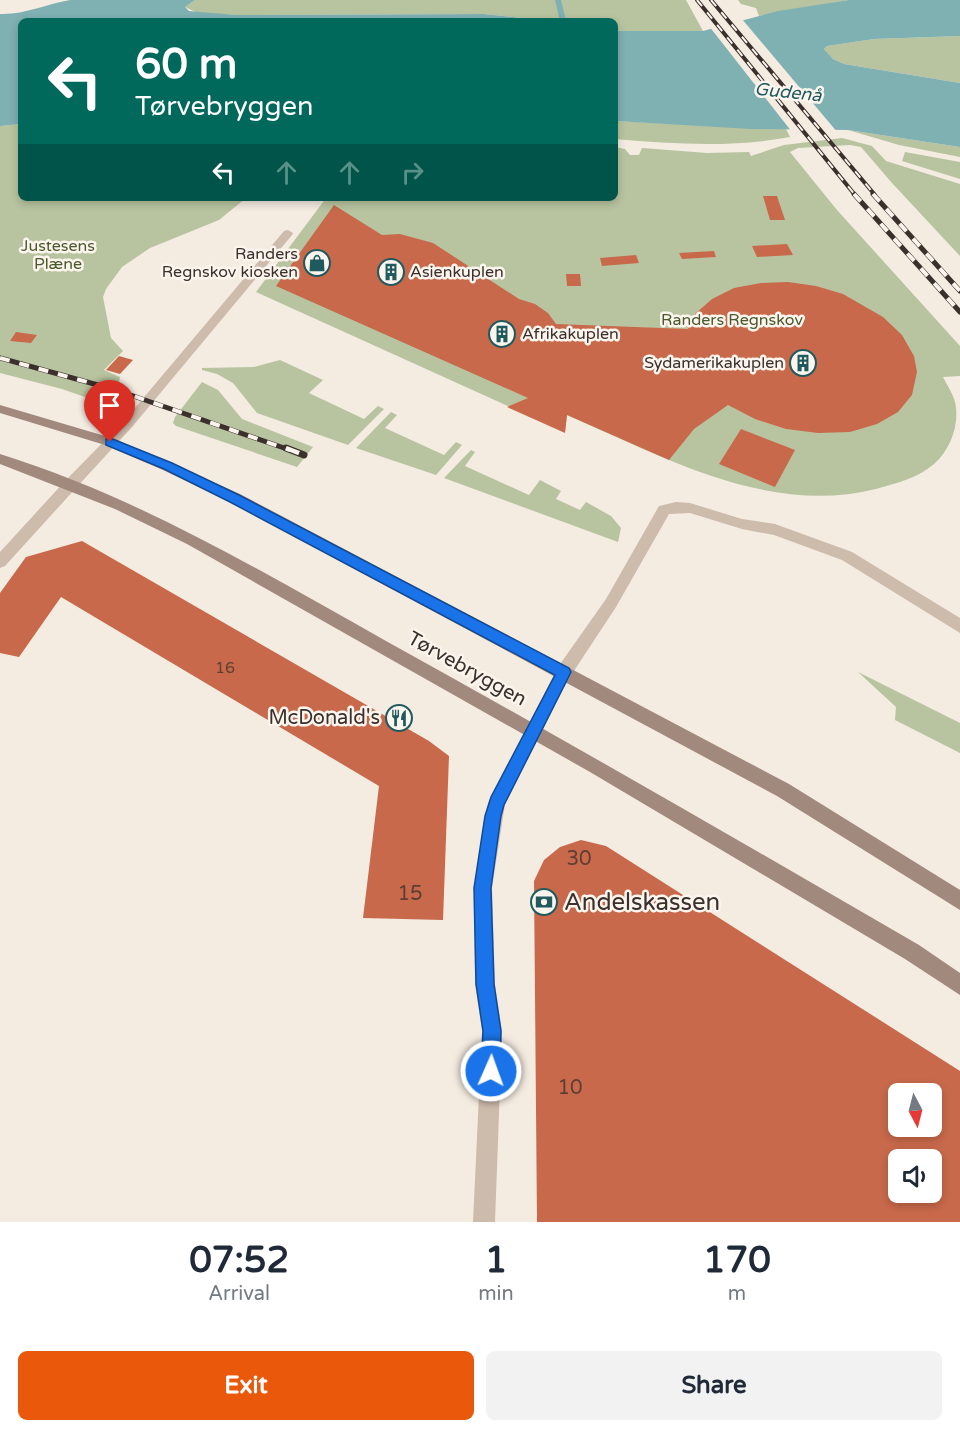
<!DOCTYPE html>
<meta charset="utf-8">
<style>
body{margin:0;font-family:"Varela Round",sans-serif;background:#f2f2f3;color:#1f2937;height:100vh;display:flex;flex-direction:column;font-size:22px;white-space:nowrap}
*{box-sizing:border-box;margin:0}
p{font-size:20px;color:#747a83}
.icon{flex:none;width:33px;height:33px;fill:none;stroke:currentColor;stroke-width:2;stroke-linecap:round;stroke-linejoin:round}
.map{position:relative;height:1222px;overflow:hidden}
.details{display:flex;flex-direction:column;background:#fff;flex:1}
.details>*{flex:none}
.hud{position:absolute;left:18px;top:18px;width:600px;height:183px;border-radius:9px;box-shadow:0 3px 9px #0003;background:#00695c;color:#fff;overflow:hidden}
.needle{width:39px;rotate:173deg}
.controls{position:absolute;left:888px;top:1083px;display:grid;gap:12px}
.controls a{display:grid;place-items:center;width:54px;height:54px;border-radius:9px;background:#fff;box-shadow:0 3px 9px #0003;font-size:30px}
.pin{position:absolute;display:grid;place-items:center;width:51px;height:51px;color:#fff;margin:-62px -26px;border-radius:50% 50% 50% 0;rotate:-45deg;box-shadow:0 0 6px #0007}
.pin .icon{rotate:45deg}
.me{position:absolute;width:66px;margin:-33px;rotate:2deg;stroke-linejoin:round;filter:drop-shadow(0 0 4px #0008)}
.turn{display:flex;align-items:center;gap:21px;height:126px;padding:0 18px;font-size:27px}
.turn .icon{width:78px;height:78px;stroke-width:2.5}
.turn b{display:block;font-size:42px;line-height:51px}
.lanes{display:flex;align-items:center;height:57px;padding:0 18px;background:#0003;justify-content:center;gap:30px;direction:ltr}
.lanes .off{opacity:.35}
.eta{display:flex;justify-content:space-evenly;align-items:center;height:102px;text-align:center}
.eta b{font-size:36px;font-weight:800;line-height:42px}
.action{display:flex;gap:12px;margin-top:auto;padding:12px 18px}
.action a{flex:1;height:69px;border-radius:9px;background:#ea580c;color:#fff;font-size:24px;font-weight:800;line-height:69px;text-align:center}
.action a+a{background:#f2f2f3;color:#1f2937}
.map>svg:first-child{display:block}
.green{fill:#b8c4a0}
.water{fill:#7fb0b2}
.pier{fill:#f4ebe1}
.lines{fill:none;stroke-linecap:round;stroke-linejoin:round}
.stream{fill:#7fb0b2;fill-rule:evenodd}
.building{fill:#c8694b;fill-rule:evenodd}
.service{fill:#cdbbac;fill-rule:evenodd}
.minor{fill:#cdbbac;fill-rule:evenodd}
.secondary{fill:#a18a7d;fill-rule:evenodd}
.rail-far2-casing{stroke:#3b302b;stroke-width:4}
.rail-far1-casing{stroke:#3b302b;stroke-width:5}
.rail-casing{stroke:#3b302b;stroke-width:7}
.rail-far2{stroke:#fbf5ee;stroke-width:2;stroke-dasharray:8;stroke-linecap:butt}
.rail-far1{stroke:#fbf5ee;stroke-width:4;stroke-dasharray:10;stroke-linecap:butt}
.rail{stroke:#fbf5ee;stroke-width:4.5;stroke-dasharray:14;stroke-linecap:butt}
.route{fill:#1a73e8;stroke:#114b97;stroke-width:1.5}
.labels{text-anchor:middle;dominant-baseline:central;stroke-width:5;stroke-linejoin:round;paint-order:stroke}
.far-park-label{font-size:16px;fill:#4a5a2e;stroke:#fbf5ee}
.far-poi-label{font-size:16px;fill:#3b302b;stroke:#fbf5ee;text-anchor:end}
.number-label{font-size:16px;fill:#5e3e33}
.far-water-label{font-size:18px;font-style:italic;fill:#1f5a5e;stroke:#fbf5ee}
.street-label{font-size:20px;fill:#3b302b;stroke:#fbf5ee}
.poi-label{font-size:20px;fill:#3b302b;stroke:#fbf5ee;text-anchor:end}
.near-number-label{font-size:20px;fill:#5e3e33}
.near-poi-label{font-size:24px;fill:#3b302b;stroke:#fbf5ee;text-anchor:start}
</style>
<div class="map">
<svg width="960" height="1222" viewBox="0 0 960 1222">
<rect width="100%" height="100%" fill="#f4ebe1"/>
<path class="green" d="M195,0H686L703,31L626,32L615,31V21H550L484,14L237,15L198,13L185,7Z
M738,0H849L759,16L756,8L741,4Z
M960,36V83L844,64L833,59L824,49L827,46L874,39Z
M615,121L786,129L790,137C732,148 674,144 615,139Z
M21,124V198H246L219,220L150,248L122,267L106,289L103,297L111,338L123,351L104,370L120,377L118,387L105,397L88,398L62,389L0,373V126Z
M848,130L960,147V157L899,145Z
M842,138L872,146L886,161L960,184V256L892,183L861,147L850,145L798,148L790,152L837,210L960,346V376L943,377C947,385 953,394 955,402C960,423 951,449 934,464C918,478 897,483 876,489C768,516 664,457 567,415L565,432L256,292L326,198H615V147L625,149L630,155H639L642,148L707,153L749,152L751,156L784,145Z
M905,152L960,162V179L902,161Z
M280,360L323,380L309,393L364,419L378,406L384,409L348,445L257,413L233,383L217,374L202,370V368L254,367Z
M202,382L218,390L242,419L313,447L297,467L176,426L173,423L175,417Z
M391,412L397,415L385,428L444,455L456,442L462,445L436,475L356,448Z
M471,450L475,452L465,466L529,495L540,480L561,491L556,499L580,510L586,502L611,516L621,528L618,542L444,478Z
M858,672L960,723V753L895,720L896,707Z"/>
<path class="water" d="M70,0H195L185,7L189,11L237,15L484,14L550,21H21V124L0,126V14C24,15 46,4 70,0Z
M849,0H960V36L874,39L827,46L824,49L833,59L844,64L960,83V147L848,130L751,129L615,121V31H703L778,11Z"/>
<path class="pier" d="M742,19L838,133L792,132L709,26Z"/>
<g class="lines">
<path class="stream" d="M555,0H561L566,21H560Z"/>
</g>
<path class="building" d="M763,196H777L785,220H770Z
M334,205L382,235L400,234L433,243L519,299L535,304L548,313L556,324L688,329L695,314L712,299L734,288L761,283L788,282L816,286L843,294L883,317L902,335L914,356L917,372L912,395L898,412L877,424L850,432L818,433L786,429L755,419L728,405L694,429L669,460L567,415L565,433L507,407L528,398L276,286Z
M787,244L793,255L757,257L752,246Z
M714,251L716,257L682,259L679,253Z
M636,255L639,263L602,266L600,258Z
M566,274H580L581,286H567Z
M16,332L37,335L31,343L10,341Z
M119,356L133,360L120,374L106,370Z
M741,429L795,450L775,487L719,464Z
M82,541L429,741L449,756L443,920L363,918L379,786L61,597L19,657L0,653V593L26,557Z
M581,840L606,846L960,1071V1222H537L534,881L544,860L560,847ZM898,1094H932V1126H898ZM898,1160H932V1192H898Z"/>
<g class="lines">
<path class="service" d="M288,230L293,233L292,235L132,427L75,489H65L63,485L65,481L124,421L284,231Z
M676,502L690,503L742,519L775,524L852,552L960,618V633L842,560L774,535L742,529L690,513L669,514L616,607L570,677L564,679L558,677L556,672L558,667L606,599L659,506Z"/>
<path class="minor" d="M70,480L75,481L77,485L75,489L5,566L0,568V552L65,481Z
M564,665L570,667L572,672L505,804L492,888L495,984L502,1031L495,1222H473L482,1031L475,984L474,888L488,803L558,667Z"/>
<path class="secondary" d="M0,405L115,439L240,494L789,784L960,890V910L777,796L230,502L163,470L105,445L0,413Z
M0,454C138,497 261,571 386,641C565,740 742,842 919,945L960,973V995L905,959L590,772L187,544L115,509L0,464Z"/>
<defs>
<path id="rail-far2" d="M697,0L855,195
M711,0L875,195"/>
<path id="rail-far1" d="M854,194L960,312
M873,194L960,291
M0,358L116,390L290,450"/>
<path id="rail" d="M286,448L304,455"/>
</defs>
<use href="#rail-far2" class="rail-far2-casing"/>
<use href="#rail-far1" class="rail-far1-casing"/>
<use href="#rail" class="rail-casing"/>
<use href="#rail-far2" class="rail-far2"/>
<use href="#rail-far1" class="rail-far1"/>
<use href="#rail" class="rail"/>
</g>
<path class="route" d="M110,438L172,463L239,495L569,668L571,672L504,805L501,816L491,888L494,984L501,1031L500,1071L497,1077L491,1080L484,1077L481,1071L483,1031L476,984L474,888L485,816L491,797L555,675L230,502L164,469L106,445V439Z"/>
<defs>
<symbol id="shop-ring" viewBox="-11 -11 22 22"><circle r="9.5" fill="#fbf5ee" stroke="#1f5a5e" stroke-width="1.5"/><path d="M-5-2.5h2.3a2.7 3.5 0 0 1 5.4 0H5L5.5 6h-11ZM-1.5-2.5h3a1.5 2.3 0 0 0-3 0Z" fill="#1f5a5e"/></symbol>
<symbol id="building-ring" viewBox="-11 -11 22 22"><circle r="9.5" fill="#fbf5ee" stroke="#1f5a5e" stroke-width="1.5"/><path d="M-4-6H4V6H1V3H-1V6H-4ZM-2.5-4.3h1.7v1.8h-1.7ZM.8-4.3h1.7v1.8H.8ZM-2.5-1h1.7V.8h-1.7ZM.8-1h1.7V.8H.8Z" fill="#1f5a5e"/></symbol>
<symbol id="restaurant-ring" viewBox="-11 -11 22 22"><circle r="9.5" fill="#fbf5ee" stroke="#1f5a5e" stroke-width="1.5"/><path d="M-5-6h1v4h1v-4h1v4h1v-4h1v5L-1.5 .5V6h-2V.5L-5-1ZM5-6V6H3V1.5H1.5Q1.5-4 5-6Z" fill="#1f5a5e"/></symbol>
<symbol id="bank-ring" viewBox="-11 -11 22 22"><circle r="9.5" fill="#fbf5ee" stroke="#1f5a5e" stroke-width="1.5"/><path d="M-6-4H6V4H-6ZM0-2.3a2.3 2.3 0 1 0 0 4.6a2.3 2.3 0 1 0 0-4.6Z" fill="#1f5a5e"/></symbol>
</defs>
<g fill-rule="evenodd">
<use href="#shop-ring" x="302" y="248" width="30" height="30"/>
<use href="#building-ring" x="376" y="257" width="30" height="30"/>
<use href="#building-ring" x="487" y="319" width="30" height="30"/>
<use href="#building-ring" x="788" y="348" width="30" height="30"/>
<use href="#restaurant-ring" x="384" y="703" width="30" height="30"/>
<use href="#bank-ring" x="529" y="887" width="30" height="30"/>
</g>
<g class="labels">
<g class="far-park-label">
<text x="58" y="246">Justesens<tspan x="58" dy="18">Plæne</tspan></text>
<text x="732" y="320">Randers Regnskov</text>
</g>
<g class="far-poi-label">
<text x="298" y="254">Randers<tspan x="298" dy="18">Regnskov kiosken</tspan></text>
<text x="410" y="272" text-anchor="start">Asienkuplen</text>
<text x="522" y="334" text-anchor="start">Afrikakuplen</text>
<text x="784" y="363">Sydamerikakuplen</text>
</g>
<g class="number-label">
<text x="225" y="668">16</text>
</g>
<g class="far-water-label">
<text transform="translate(788 92) rotate(6)">Gudenå</text>
</g>
<g class="street-label">
<text transform="translate(467 669) rotate(29)">Tørvebryggen</text>
</g>
<g class="poi-label">
<text x="380" y="718">McDonald's</text>
</g>
<g class="near-number-label">
<text x="579" y="859">30</text>
<text x="410" y="894">15</text>
<text x="570" y="1088">10</text>
</g>
<g class="near-poi-label">
<text x="564" y="902">Andelskassen</text>
</g>
</g>
</svg>
<div class="controls">
<a><svg class="needle" viewBox="-14 -14 28 28"><path d="M0-13l5 13h-10z" fill="#e53935"/><path d="M0 13l5-13h-10z" fill="#747a83"/></svg></a>
<a><svg class="icon" aria-label="sound" viewBox="0 0 24 24"><path d="M4 9h4l5-4v14l-5-4H4zM17 9q2 3 0 6"/></svg></a>
</div>
<div class="pin" style="left:110px;top:442px;background:#d93025"><svg class="icon" aria-label="arrive" viewBox="0 0 24 24"><path d="M6 21V4h12l-3 4 3 4H6"/></svg></div>
<svg class="me" style="left:491px;top:1071px" viewBox="-20 -20 40 40"><circle r="17" fill="#1a73e8" stroke="#fff" stroke-width="3"/><path d="M0-11L8 9 0 5-8 9z" fill="#fff"/></svg>
<div class="hud">
<div class="turn"><svg class="icon" aria-label="left" viewBox="0 0 24 24"><path d="M17 20v-9H6M10 6l-5 5 5 5"/></svg><div><b>60 m</b>Tørvebryggen</div></div>
<div class="lanes"><svg class="icon" aria-label="left" viewBox="0 0 24 24"><path d="M17 20v-9H6M10 6l-5 5 5 5"/></svg><svg class="icon off" aria-label="ahead" viewBox="0 0 24 24"><path d="M12 20V5M6 11l6-6 6 6"/></svg><svg class="icon off" aria-label="ahead" viewBox="0 0 24 24"><path d="M12 20V5M6 11l6-6 6 6"/></svg><svg class="icon off" aria-label="right" viewBox="0 0 24 24"><path d="M7 20v-9h11M14 6l5 5-5 5"/></svg></div>
</div>
</div>
<section class="details">
<div class="eta">
<div><b>07:52</b><p>Arrival</p></div>
<div><b>1</b><p>min</p></div>
<div><b>170</b><p>m</p></div>
</div>
<div class="action"><a>Exit</a><a>Share</a></div>
</section>
